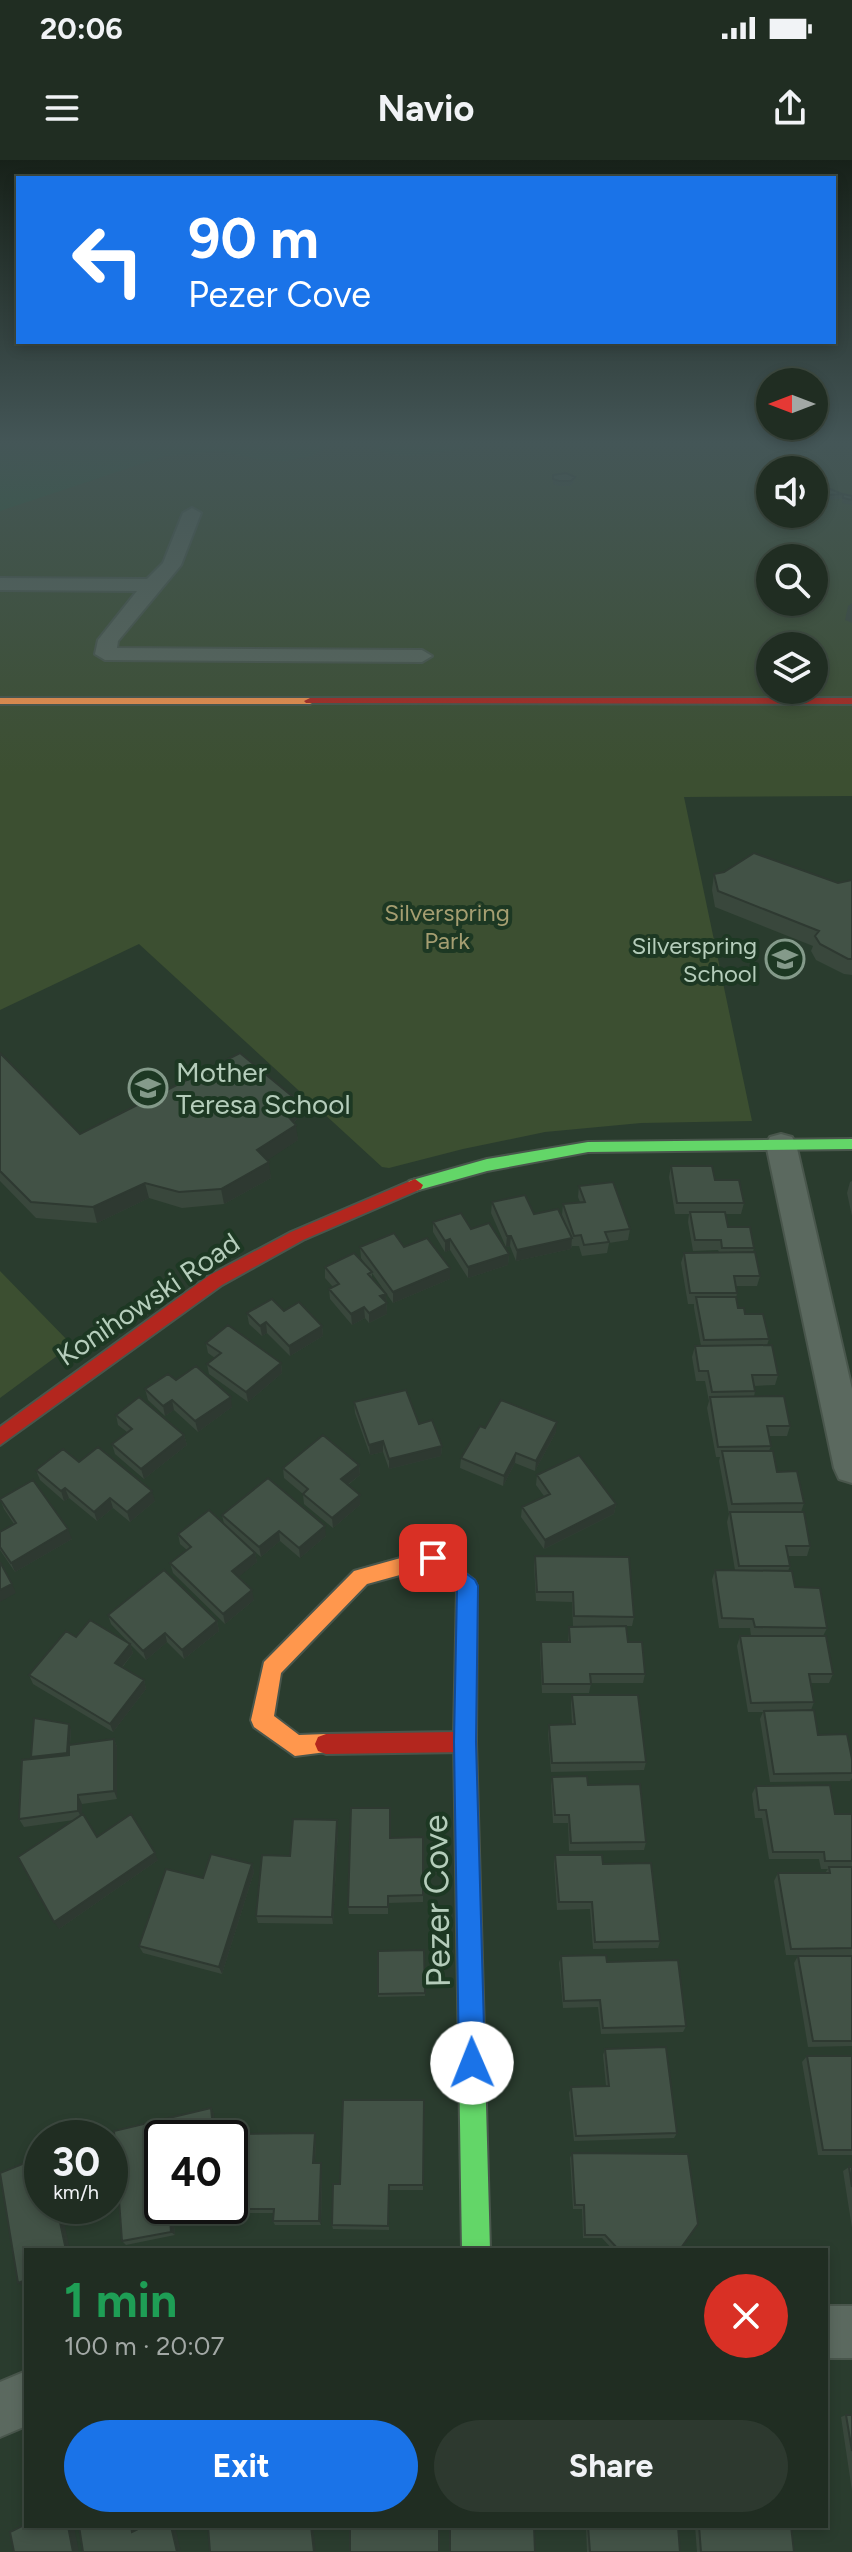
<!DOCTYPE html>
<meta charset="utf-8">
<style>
body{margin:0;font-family:Figtree,sans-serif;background:#2d392f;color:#f1f3f6;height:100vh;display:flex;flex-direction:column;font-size:30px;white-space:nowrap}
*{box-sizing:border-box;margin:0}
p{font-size:26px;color:#a2a8a5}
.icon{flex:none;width:44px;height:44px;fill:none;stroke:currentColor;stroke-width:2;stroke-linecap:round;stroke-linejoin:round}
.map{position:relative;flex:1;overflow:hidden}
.sheet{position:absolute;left:24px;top:2088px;width:804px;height:280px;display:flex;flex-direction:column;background:#202d22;border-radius:0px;box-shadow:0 4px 12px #0003,0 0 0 2px #3d4940}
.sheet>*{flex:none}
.top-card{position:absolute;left:16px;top:16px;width:820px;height:168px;border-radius:0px;box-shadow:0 4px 12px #0003,0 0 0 2px #3d4940;background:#1a73e8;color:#fff;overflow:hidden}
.needle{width:52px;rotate:270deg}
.buttons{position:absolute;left:756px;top:208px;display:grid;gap:16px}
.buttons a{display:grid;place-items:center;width:72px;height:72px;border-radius:50%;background:#202d22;box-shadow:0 4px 12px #0003,0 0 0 2px #3d4940;font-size:40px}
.speed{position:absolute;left:24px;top:1960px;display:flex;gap:16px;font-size:40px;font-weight:700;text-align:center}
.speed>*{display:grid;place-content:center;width:104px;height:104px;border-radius:50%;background:#202d22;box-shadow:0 4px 12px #0003,0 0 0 2px #3d4940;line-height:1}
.speed small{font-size:20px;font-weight:400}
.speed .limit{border:4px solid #111;border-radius:12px;background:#fff;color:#111}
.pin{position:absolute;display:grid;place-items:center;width:68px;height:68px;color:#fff;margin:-34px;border-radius:16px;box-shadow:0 4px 12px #0006}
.me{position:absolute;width:88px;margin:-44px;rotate:359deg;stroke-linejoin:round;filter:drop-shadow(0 0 6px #0008)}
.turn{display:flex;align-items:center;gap:28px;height:168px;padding:0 40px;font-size:36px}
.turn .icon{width:104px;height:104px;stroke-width:2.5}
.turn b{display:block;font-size:56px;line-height:68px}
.round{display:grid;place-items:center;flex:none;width:84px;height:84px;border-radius:42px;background:#2d392f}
.overview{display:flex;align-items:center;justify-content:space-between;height:136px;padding:0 40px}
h1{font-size:48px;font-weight:700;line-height:60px;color:#1e9e55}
.primary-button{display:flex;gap:16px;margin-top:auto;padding:16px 40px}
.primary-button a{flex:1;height:92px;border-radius:48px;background:#1a73e8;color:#fff;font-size:32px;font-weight:700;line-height:92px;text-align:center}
.primary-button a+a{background:#2d392f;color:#f1f3f6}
.status{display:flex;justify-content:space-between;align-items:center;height:56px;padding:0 40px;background:#202d22;direction:ltr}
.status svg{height:22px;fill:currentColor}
header{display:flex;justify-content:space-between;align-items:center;height:104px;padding:0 40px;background:#202d22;font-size:36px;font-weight:700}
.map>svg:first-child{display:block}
.green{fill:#3c4f31;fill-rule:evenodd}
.water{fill:#2b5b36}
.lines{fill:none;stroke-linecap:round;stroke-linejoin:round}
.street-casing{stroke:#49564c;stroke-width:4}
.fast-casing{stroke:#49564c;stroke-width:4}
.slow-casing{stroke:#49564c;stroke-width:4}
.jam-casing{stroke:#49564c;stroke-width:4}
.street{fill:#5b695f;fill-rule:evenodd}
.fast{fill:#63d668;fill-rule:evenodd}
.slow{fill:#ff974d;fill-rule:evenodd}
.jam{fill:#b3261e;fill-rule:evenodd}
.wall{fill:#39473c}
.shaded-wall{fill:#2e3931}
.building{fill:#425246;stroke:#2e3931;stroke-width:2}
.route{fill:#1a73e8;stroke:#114b97;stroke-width:2}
.labels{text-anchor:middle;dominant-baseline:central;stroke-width:8;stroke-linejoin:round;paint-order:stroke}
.far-park-label{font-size:24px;fill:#a59e71;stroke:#1d3823}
.far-poi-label{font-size:24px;fill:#b5cdbb;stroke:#1d3823;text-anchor:end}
.poi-label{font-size:28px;fill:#b5cdbb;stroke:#1d3823;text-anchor:start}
.street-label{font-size:28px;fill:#b5cdbb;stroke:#1d3823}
.near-street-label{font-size:34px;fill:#b5cdbb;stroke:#1d3823}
</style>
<div class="status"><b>20:06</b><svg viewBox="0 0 49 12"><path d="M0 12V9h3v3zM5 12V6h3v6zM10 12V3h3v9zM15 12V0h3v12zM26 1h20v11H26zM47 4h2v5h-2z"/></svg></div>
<header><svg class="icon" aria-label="menu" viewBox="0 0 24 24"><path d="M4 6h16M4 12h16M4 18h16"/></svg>Navio<svg class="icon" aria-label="share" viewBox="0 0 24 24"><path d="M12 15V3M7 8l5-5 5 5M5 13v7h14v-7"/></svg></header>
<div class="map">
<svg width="852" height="2392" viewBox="0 0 852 2392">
<rect width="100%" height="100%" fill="#2a3c2e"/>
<path class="green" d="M0,280H852V636L684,637L752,961L641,963L545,972L463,989L389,1008L382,1007L139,784L0,850ZM770,310H814V354H770ZM770,398H814V442H770ZM770,486H814V530H770Z
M0,1111L72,1185L0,1238Z"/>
<path class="water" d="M0,280H336L312,296L285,301L257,299L220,291L165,296L0,351Z
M361,280H504C472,286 415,302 383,292C376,289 369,283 361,280Z"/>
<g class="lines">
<defs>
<path id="street" d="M192,348L201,353L181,405L118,481L117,488L422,490L432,496L422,502L105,500L95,494L98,480L137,431L0,430V418L147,419L163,403L183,353Z
M781,974L792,977L796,984L852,1229V1323L839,1319L834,1308L766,984L770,977Z
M826,2146H852V2198H826Z
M26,2211V2266L0,2277V2222Z"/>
<path id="fast" d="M852,979V989L588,992L487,1011L415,1031L407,1025L409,1021L487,999L588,982Z
M465,1572L473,1575L476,1582L490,2090H462L454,1582L457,1575Z"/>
<path id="slow" d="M0,538H310L316,541L310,544H0Z
M433,1389L440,1392L443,1398L440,1404L367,1424L281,1513L274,1556L299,1575L326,1574L334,1577L337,1584L334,1591L295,1596L254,1567L251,1560L264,1502L354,1411Z"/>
<path id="jam" d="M310,538H852V544L306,543L304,541Z
M415,1019L423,1025L421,1029L303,1080L222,1125L0,1285V1267L210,1115L291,1072Z
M433,1389L474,1420L477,1426L476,1582L473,1589L465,1592L326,1594L318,1591L315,1584L318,1577L326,1574L454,1572L457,1430L426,1404L423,1398L426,1392Z"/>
</defs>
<use href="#street" class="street-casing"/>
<use href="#fast" class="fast-casing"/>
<use href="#slow" class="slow-casing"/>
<use href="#jam" class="jam-casing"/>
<use href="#street" class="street"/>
<use href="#fast" class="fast"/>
<use href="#slow" class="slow"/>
<use href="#jam" class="jam"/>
</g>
<path class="wall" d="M553,315L575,322L570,326H559L553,324Z
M824,331L842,334L841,339L828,340L823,336Z
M843,334L852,336V345L842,343Z
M852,443V463L845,460L848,446Z
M714,714L838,723L852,720V815L844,814L816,800L811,791L813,786L715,747L712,730Z
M0,893L80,974L300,957L294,962L298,980L267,1000L271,1018L224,1044L182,1048L149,1038L97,1063L36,1058L0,1021Z
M671,1006L715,1020L744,1043L741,1054H725L728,1067L754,1088L753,1092L760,1116L757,1126H736L737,1133L736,1138L738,1148L769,1179L767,1185L778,1215L775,1225L754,1226L755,1231L754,1237L790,1266L787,1276H769L771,1286L769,1291L777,1312L804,1343L801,1352L810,1386L807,1396H788L790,1406L788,1411L795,1427L827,1468L823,1476L833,1514L829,1523H811L814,1542L811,1550L818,1575L852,1599V1618L850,1621L770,1622L760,1559L763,1552H748L737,1486L740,1476H751L750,1468H719L712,1420L715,1410H735L727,1362L729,1354L719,1301L720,1297H716L707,1248L709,1241L705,1221H696L692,1197L695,1186H701L694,1148V1144H688L681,1103L684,1093L719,1092L718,1090L693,1091L688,1062L689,1054H675L669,1017Z
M852,1021V1056L847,1033L850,1022Z
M579,1026L630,1069L628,1080L609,1083L607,1093L582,1096L579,1086H572V1084L571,1089L516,1101L510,1086L506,1087L491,1053L492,1042L565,1062L562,1055L563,1044L580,1042L578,1037Z
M433,1062L509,1094L508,1105L468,1118L450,1090L445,1092L433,1072Z
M360,1087H404L450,1119L393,1143L372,1113V1119L386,1134L387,1154L369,1163L365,1158L352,1165L330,1139L329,1129L333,1127L325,1118V1107L368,1108L361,1098Z
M284,1151L322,1166L323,1176L290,1196L267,1173L262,1176L249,1164L247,1153Z
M206,1183L281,1203L282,1213L248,1242L209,1214L207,1204L215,1198L208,1193Z
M176,1220L232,1247L198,1272L174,1250L165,1256L148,1240L145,1229Z
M354,1242L419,1264L442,1286L441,1296L389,1309L383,1292L370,1295L355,1253Z
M116,1255L184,1275L187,1285L144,1319L115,1294L112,1284L127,1272L118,1265Z
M485,1268L556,1272L535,1311L515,1303L503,1326L460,1308L461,1298Z
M79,1302L155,1341L130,1362L113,1348L97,1361L69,1338L64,1341L40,1320L36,1310Z
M359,1305L360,1315L348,1325L360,1345L333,1368L304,1344L303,1334L284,1318L283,1308Z
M537,1315L616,1344L614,1354L544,1389L521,1357L522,1347L544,1336L536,1325Z
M0,1339L72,1379L15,1412L0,1390V1372L14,1364L4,1349Z
M222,1355L326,1376L300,1398L280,1381L261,1397L229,1369L255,1393L257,1402L238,1417L254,1440L225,1464L173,1413L170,1403L187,1390L180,1384L178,1374L224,1364Z
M535,1396L634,1457L632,1466H573L572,1442L536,1441L534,1406Z
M108,1455L217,1461L219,1471L184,1499L167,1482L146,1500L130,1484L133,1493L122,1508L144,1520L146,1529L113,1572L33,1524L29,1515L76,1477L129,1483L111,1464Z
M569,1467L628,1482L645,1514L643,1523H591L589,1533H542L540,1492L541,1482H568Z
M572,1535L646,1602L644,1610L551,1612L548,1573L549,1565L572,1564L571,1544Z
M71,1568L70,1585L114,1579L117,1587V1639L82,1644V1655L97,1677L158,1700L59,1769L74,1660L24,1667L19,1659L32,1599L31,1597Z
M552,1617L588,1625L646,1682L644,1690L569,1691L568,1663H553L551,1625Z
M756,1626L835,1654H852V1795H786L774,1721L778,1713H825L828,1709H821L819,1699H769L762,1658H755L752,1634Z
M337,1660L338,1668L333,1764L258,1763L256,1756Z
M423,1677V1742L388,1743V1754H349L348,1747L390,1678Z
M555,1695L603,1704L660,1781L658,1788L593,1789L590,1749L557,1750L554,1703Z
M252,1704L254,1712L222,1814L143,1793L139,1786L203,1718Z
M424,1790L425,1836L378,1837V1791Z
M561,1796L607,1802L686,1866L683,1872L601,1874L598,1847L563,1848L559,1803Z
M798,1796H852V1886L808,1887L794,1803Z
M605,1889L677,1973L674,1978L574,1981L569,1933L571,1927L606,1926L603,1895Z
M807,1896H852V1995H818L802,1902Z
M424,1940L423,2030H389V2070L333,2069L332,2065L340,2024Z
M214,1953L172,2047L175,2075L126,2085L122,2081Z
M316,1978L315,2003L322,2007L321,2065H275L273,2061V2053H232L229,2049Z
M572,1993L698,2064L679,2090H613L602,2078H583L582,2049H573L570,1998Z
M849,2007H852V2068L843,2011Z
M846,2255H852V2331L841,2257Z
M586,2366H678L680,2392H587Z
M695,2366H791L794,2392H697Z"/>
<path class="shaded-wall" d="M298,941L300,957L286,968L284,952Z
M296,965L298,980L259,1006L257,990Z
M269,1002L271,1018L224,1044L221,1029Z
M145,1023L149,1038L97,1063L93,1047Z
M507,1076H511L510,1086L506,1087Z
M572,1078L571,1089L516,1101L517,1090Z
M450,1079V1090L445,1092V1081Z
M509,1094L508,1105L468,1118V1107Z
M450,1108V1119L393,1143V1132Z
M386,1134L387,1154L369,1163V1153L380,1136Z
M364,1147L365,1158L352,1165L351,1154Z
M266,1162L267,1173L262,1176L260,1166Z
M322,1166L323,1176L290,1196L289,1186Z
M281,1203L282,1213L248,1242L246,1232Z
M231,1237L232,1247L198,1272L195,1261Z
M172,1240L174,1250L165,1256L163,1246Z
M557,1262L556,1272L535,1311L536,1301Z
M184,1275L187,1285L144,1319L141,1309Z
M383,1281V1292L370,1295L369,1285Z
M442,1286L441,1296L389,1309V1299Z
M516,1293L515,1303L503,1326L504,1316Z
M359,1305L360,1315L342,1329L341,1319Z
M65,1328L69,1338L64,1341L61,1331Z
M152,1331L155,1341L130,1362L127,1352Z
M360,1335V1345L333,1368L332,1358Z
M110,1338L113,1348L97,1361L94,1352Z
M616,1344L614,1354L544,1389L545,1380Z
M325,1366L326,1376L300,1398L299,1388Z
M68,1369L72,1379L15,1412L11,1403Z
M279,1371L280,1381L261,1397L259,1387Z
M255,1393L257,1402L234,1421L232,1411Z
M12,1424L16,1433L0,1442V1430Z
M252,1430L254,1440L225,1464L223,1454Z
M217,1461L219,1471L184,1499L182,1490Z
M165,1473L167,1482L146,1500L143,1491Z
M130,1484L133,1493L118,1512L115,1503Z
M144,1520L146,1529L113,1572L110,1564Z
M69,1564L71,1568L69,1597L67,1593Z
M114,1579L117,1587V1639L114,1631Z
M78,1635L82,1644V1659L78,1651Z
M337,1660L338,1668L333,1764L332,1757Z
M155,1693L158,1700L59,1769L54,1762Z
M252,1704L254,1712L222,1814L219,1807Z
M211,1948L214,1953L217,1978H214Z
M315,1973L316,1978L315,2007L313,2003Z
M321,2003L322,2007L321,2065L319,2061Z
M100,2046H104L105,2050L65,2066L70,2090H66L60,2062Z
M169,2046H177L172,2047L175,2075L171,2072Z
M26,2120V2126L24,2127L18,2123Z
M68,2366H74L79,2392H73Z
M171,2366H175L181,2392H177Z
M311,2366H313L316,2392H314Z"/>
<path class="building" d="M566,313L575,317L571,321H559L553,319V315Z
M830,329L842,334L829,335L824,331Z
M843,334L852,336V340L843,338Z
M754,693L838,723L852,720V799H848L820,784L815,776L819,771L718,731L714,714L724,712Z
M0,893L80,974L240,893L298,941L284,952L296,965L257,990L269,1002L221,1029L179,1032L145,1023L93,1047L31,1042L0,1011Z
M671,1006H712L715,1020H739L744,1043H677Z
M613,1022L630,1069L605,1072L609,1082L584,1085L581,1075L574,1076L563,1044L585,1042L579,1026Z
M525,1035L534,1054L558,1049L572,1078L517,1090L511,1076H507L492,1042Z
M690,1052H725L728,1067H750L754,1088H722L721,1080H695Z
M461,1053L471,1069L489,1063L509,1094L468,1107L450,1079L445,1081L433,1062Z
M394,1073L404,1087L427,1078L450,1108L393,1132L360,1087Z
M755,1092L760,1116H734L737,1133H690L684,1093Z
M354,1093L372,1112L368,1114L386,1134L380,1136L387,1143L369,1153L364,1147L351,1154L329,1129L339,1124L325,1107Z
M696,1137H736L738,1148H744L745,1154H763L769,1179L704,1180Z
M272,1139L284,1151L299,1142L322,1166L289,1186L266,1162L260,1166L247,1153Z
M228,1165L281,1203L246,1232L207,1204L221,1193L206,1183Z
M772,1185L778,1215H752L755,1231L712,1232L708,1211H699L695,1186Z
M196,1206L231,1237L195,1261L172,1240L163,1246L145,1229L168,1214L176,1220Z
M406,1230L419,1264L432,1260L442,1286L389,1299L383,1281L369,1285L354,1242Z
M784,1236L790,1266H767L771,1286L718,1287L710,1237Z
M139,1237L184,1275L141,1309L112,1284L132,1269L116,1255Z
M501,1240L557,1262L536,1301L516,1293L504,1316L461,1298L480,1266L485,1268Z
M323,1275L359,1305L341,1319L360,1335L332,1358L303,1334L308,1329L283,1308Z
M98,1287L152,1331L127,1352L110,1338L94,1352L65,1328L61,1331L36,1310L63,1289L79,1302Z
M722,1291H773L777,1312L797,1311L804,1343L732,1344Z
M579,1295L616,1344L545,1380L522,1347L550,1334L537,1315Z
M268,1318L325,1366L299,1388L279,1371L259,1387L222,1355Z
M33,1320L68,1369L11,1403L0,1387V1372L16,1363L0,1339Z
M209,1350L255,1393L232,1411L252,1430L223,1454L170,1403L191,1387L178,1374Z
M730,1352H804L810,1386H786L790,1406H739Z
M535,1396L629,1397L634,1457L574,1456L573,1432H537Z
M0,1402L12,1424L0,1430Z
M164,1410L217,1461L182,1490L165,1473L143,1491L108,1455Z
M715,1410L792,1411L795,1427L820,1428L827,1468L755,1467L753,1459L722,1458Z
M90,1460L130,1484L115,1503L144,1520L110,1564L29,1515L66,1471L76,1477Z
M626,1466L628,1482H642L645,1514H590L591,1524H543L541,1482H570L569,1467Z
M740,1476H826L833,1514H809L814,1542L751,1543Z
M572,1535H638L646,1602L552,1603L549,1565L575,1564Z
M814,1550L818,1575L847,1574L852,1599V1613L774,1614L764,1551Z
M34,1558L69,1564L67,1593L31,1597Z
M114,1579V1631L78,1635V1651L19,1659L22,1600L69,1595V1585Z
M587,1616L588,1625L640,1624L646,1682L571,1683L569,1655H555L552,1617Z
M830,1625L835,1654H852V1701H825L824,1692H773L766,1650H759L756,1626Z
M351,1648H390V1678L423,1677V1735L388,1736V1747H348Z
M83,1654L97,1677L131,1654L155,1693L54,1762L18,1697Z
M293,1659L337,1660L332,1757L256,1756L262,1695L290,1696Z
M211,1694L252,1704L219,1807L139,1786L166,1709L203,1718Z
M555,1695H602L603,1704L651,1703L660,1781L595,1782L592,1742H559Z
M829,1707H852V1788L791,1789L778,1713H830Z
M424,1790L425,1833L378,1834V1791Z
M606,1795L607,1802L678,1800L686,1866L603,1868L600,1840L564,1841L561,1796Z
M798,1796H852V1881H813Z
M666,1887L677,1973L576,1976L571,1927L609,1926L605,1889Z
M807,1896H852V1990H823Z
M343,1940H424L423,2025H389L388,2066L332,2065L333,2024H340Z
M211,1948L214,1978H162V2046H169L171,2072L122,2081L114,1971Z
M315,1973L313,2003H321L319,2061H273L274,2049H229L234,1974Z
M572,1993L688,1994L698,2064L681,2088L656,2090H619L605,2075H585L584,2045H575Z
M42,1996V2046H100L60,2062L66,2090H26V2120L18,2123L0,2013Z
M849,2007H852V2027Z
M846,2255H852V2291Z
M26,2364V2366H68L73,2392H14L10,2372Z
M79,2366H131L132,2372L144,2366H171L177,2392H83Z
M208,2366H311L314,2392H210Z
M350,2366H439V2392H350Z
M450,2366H534L535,2392H450Z
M588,2366H678L680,2392H590Z
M699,2366H791L794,2392H701Z"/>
<linearGradient id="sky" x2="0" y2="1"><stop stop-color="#172119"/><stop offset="0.46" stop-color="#445657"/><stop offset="1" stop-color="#445657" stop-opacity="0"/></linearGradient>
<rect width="852" height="615" fill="url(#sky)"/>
<path class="route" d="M433,1389L475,1420L478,1426L476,1582L485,1903L481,1912L472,1916L463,1912L459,1903L454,1582L457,1430L426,1404L423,1398L426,1392Z"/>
<defs>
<symbol id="school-ring" viewBox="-11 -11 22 22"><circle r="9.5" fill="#1d3823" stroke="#849a8a" stroke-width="1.5"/><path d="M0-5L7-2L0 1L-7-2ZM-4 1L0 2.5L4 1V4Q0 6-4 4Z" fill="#849a8a"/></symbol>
</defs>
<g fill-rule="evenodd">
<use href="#school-ring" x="763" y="777" width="44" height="44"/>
<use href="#school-ring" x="126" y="906" width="44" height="44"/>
</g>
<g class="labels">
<g class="far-park-label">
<text x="447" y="752">Silverspring<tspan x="447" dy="28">Park</tspan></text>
</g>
<g class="far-poi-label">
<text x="757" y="785">Silverspring<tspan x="757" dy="28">School</tspan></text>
</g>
<g class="poi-label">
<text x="176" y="912">Mother<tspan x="176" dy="32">Teresa School</tspan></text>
</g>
<g class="street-label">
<text transform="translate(148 1139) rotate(-34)">Konihowski Road</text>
</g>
<g class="near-street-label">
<text transform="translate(437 1741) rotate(-91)">Pezer Cove</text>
</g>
</g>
</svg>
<div class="buttons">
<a><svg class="needle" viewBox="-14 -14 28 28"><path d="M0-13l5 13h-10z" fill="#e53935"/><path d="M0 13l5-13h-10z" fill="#a2a8a5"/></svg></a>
<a><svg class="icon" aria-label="sound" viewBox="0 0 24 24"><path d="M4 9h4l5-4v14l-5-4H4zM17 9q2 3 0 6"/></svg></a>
<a><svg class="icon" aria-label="search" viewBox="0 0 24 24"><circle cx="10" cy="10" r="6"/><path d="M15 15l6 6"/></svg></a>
<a><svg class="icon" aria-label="layers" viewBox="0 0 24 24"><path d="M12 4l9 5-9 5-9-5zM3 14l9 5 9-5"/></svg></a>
</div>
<div class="speed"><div>30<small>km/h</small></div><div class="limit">40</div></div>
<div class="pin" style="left:433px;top:1398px;background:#d93025"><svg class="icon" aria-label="arrive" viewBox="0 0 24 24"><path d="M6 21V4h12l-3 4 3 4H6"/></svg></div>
<svg class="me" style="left:472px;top:1903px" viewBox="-20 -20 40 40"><circle r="19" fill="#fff"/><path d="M0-13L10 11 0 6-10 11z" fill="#1a73e8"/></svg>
<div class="top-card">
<div class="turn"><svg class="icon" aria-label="left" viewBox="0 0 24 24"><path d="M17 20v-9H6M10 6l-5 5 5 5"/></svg><div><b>90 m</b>Pezer Cove</div></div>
</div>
<section class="sheet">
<div class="overview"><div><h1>1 min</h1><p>100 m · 20:07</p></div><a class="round" style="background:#d93025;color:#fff"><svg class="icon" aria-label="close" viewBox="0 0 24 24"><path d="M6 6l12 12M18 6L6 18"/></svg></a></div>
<div class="primary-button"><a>Exit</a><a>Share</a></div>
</section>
</div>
